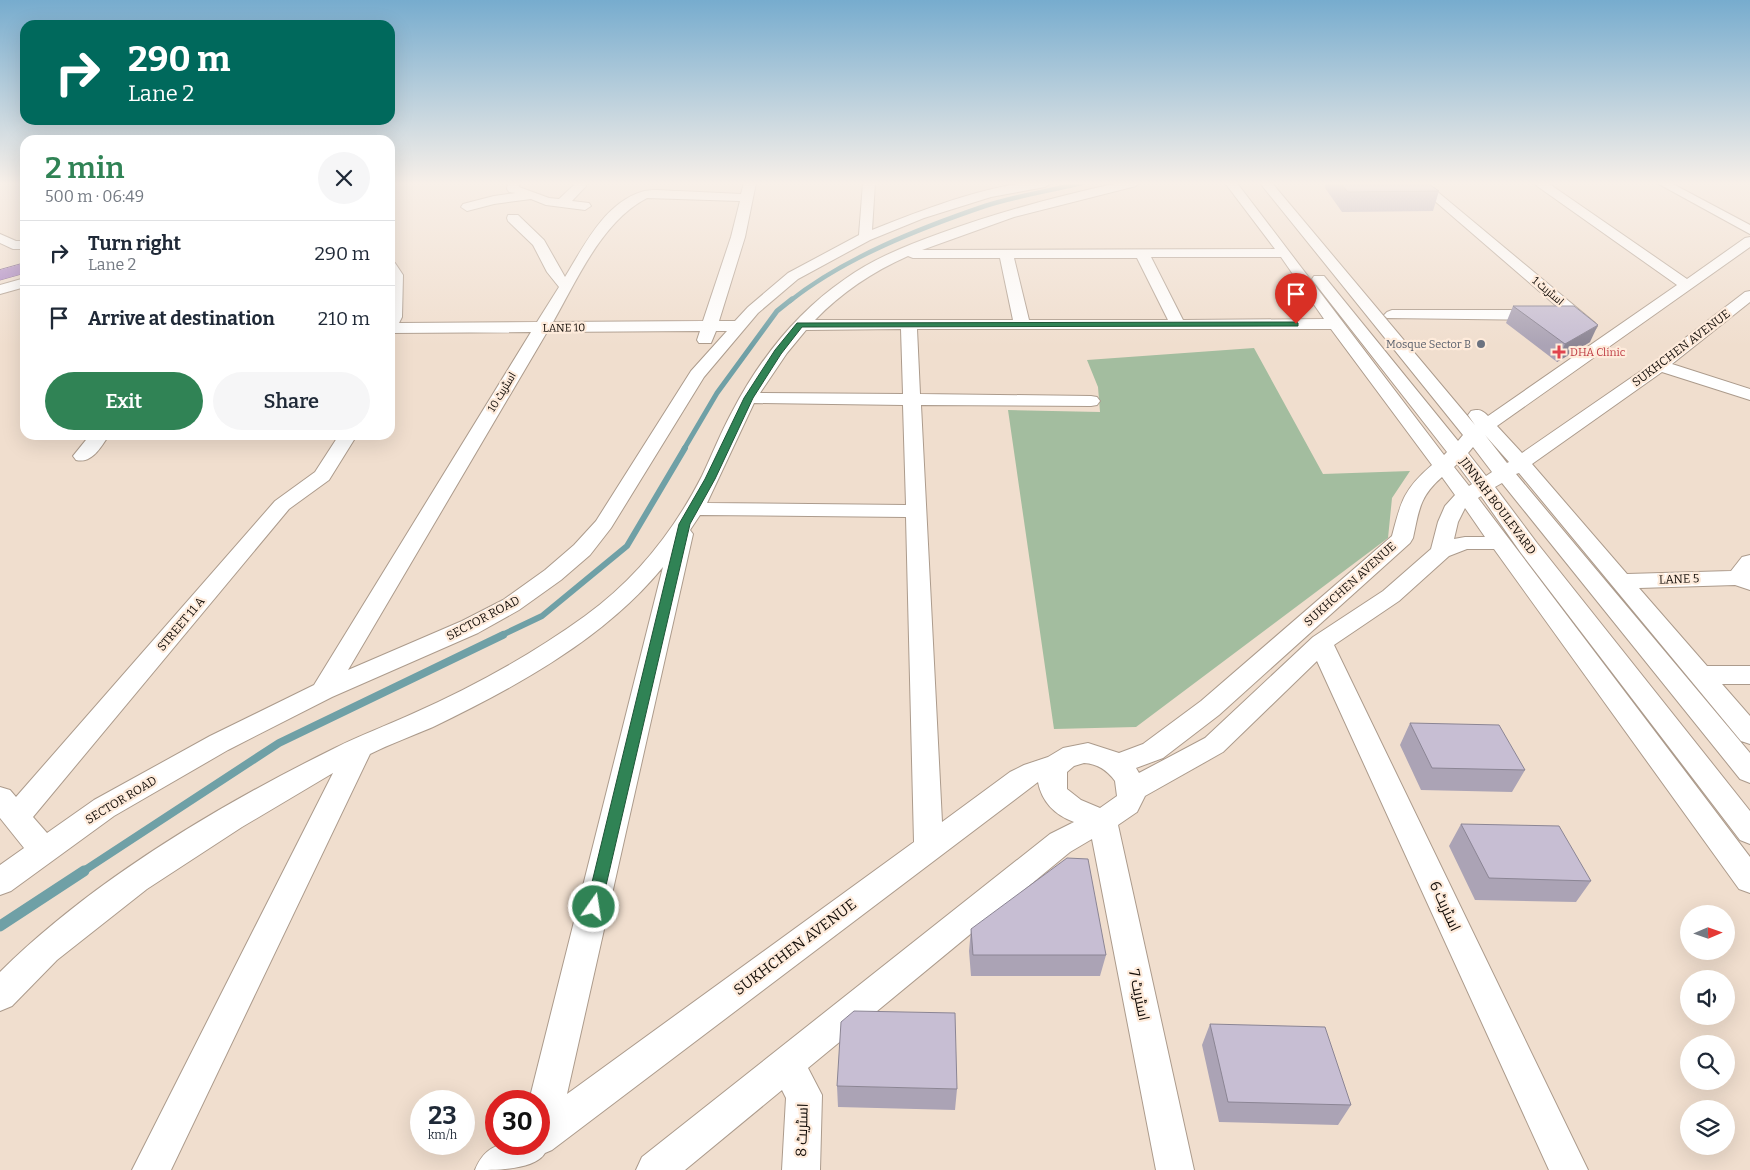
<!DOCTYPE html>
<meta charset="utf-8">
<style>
body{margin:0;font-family:Bitter,Cairo,serif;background:#f6f6f7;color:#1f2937;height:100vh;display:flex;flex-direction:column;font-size:19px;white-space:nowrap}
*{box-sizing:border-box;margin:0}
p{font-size:16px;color:#747a83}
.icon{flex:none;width:28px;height:28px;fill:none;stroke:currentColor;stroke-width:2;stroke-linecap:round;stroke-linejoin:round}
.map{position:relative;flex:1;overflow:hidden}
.details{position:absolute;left:20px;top:135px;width:375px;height:305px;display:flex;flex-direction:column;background:#fff;border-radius:15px;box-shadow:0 5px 20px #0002}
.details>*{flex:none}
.hud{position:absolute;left:20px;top:20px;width:375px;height:105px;border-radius:15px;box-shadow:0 5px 20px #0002;background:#00695c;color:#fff;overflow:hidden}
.needle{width:32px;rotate:88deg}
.buttons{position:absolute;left:1680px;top:905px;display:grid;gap:10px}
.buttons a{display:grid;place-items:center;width:55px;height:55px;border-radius:50%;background:#fff;box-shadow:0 5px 20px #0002;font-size:25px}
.speed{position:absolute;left:410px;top:1090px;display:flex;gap:10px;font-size:25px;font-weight:700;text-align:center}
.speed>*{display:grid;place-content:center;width:65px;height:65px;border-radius:50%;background:#fff;box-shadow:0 5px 20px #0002;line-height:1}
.speed small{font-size:12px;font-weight:400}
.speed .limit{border:8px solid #d22;background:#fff;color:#111}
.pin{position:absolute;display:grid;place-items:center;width:42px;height:42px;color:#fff;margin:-51px -21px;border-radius:50% 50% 50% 0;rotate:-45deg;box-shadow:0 0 5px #0007}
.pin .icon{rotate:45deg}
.me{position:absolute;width:55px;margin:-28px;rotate:13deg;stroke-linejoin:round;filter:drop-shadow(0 0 4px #0008)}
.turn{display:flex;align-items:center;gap:18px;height:105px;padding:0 25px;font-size:22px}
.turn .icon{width:65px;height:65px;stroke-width:2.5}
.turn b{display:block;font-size:35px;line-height:42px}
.round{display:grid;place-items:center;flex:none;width:52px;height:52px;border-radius:26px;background:#f6f6f7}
.summary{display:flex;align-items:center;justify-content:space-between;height:85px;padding:0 25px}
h1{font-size:30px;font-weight:600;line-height:38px;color:#308355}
.primary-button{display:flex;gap:10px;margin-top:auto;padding:10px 25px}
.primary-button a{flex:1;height:58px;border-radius:30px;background:#308355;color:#fff;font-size:20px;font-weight:600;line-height:58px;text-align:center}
.primary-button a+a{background:#f6f6f7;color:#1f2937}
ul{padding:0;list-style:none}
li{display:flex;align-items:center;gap:15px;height:65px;padding:0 25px;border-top:1px solid #e0e1e3}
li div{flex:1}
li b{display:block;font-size:19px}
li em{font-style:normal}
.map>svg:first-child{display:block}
.green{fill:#a3bd9f}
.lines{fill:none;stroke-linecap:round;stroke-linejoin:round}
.stream-far4{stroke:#6fa0a6;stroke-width:4.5}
.stream-far3{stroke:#6fa0a6;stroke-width:5}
.stream-far2{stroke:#6fa0a6;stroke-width:6}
.stream-far1{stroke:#6fa0a6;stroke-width:8}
.stream{stroke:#6fa0a6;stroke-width:11}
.minor-casing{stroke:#ac9b8c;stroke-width:2}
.highway-casing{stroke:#725681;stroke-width:1}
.minor{fill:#fff;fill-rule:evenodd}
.highway{fill:#a47dc1;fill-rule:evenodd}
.wall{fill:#aba3b5}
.shaded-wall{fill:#8b8594}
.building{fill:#c7bed3;stroke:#8b8594}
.route{fill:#308355;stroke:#1f5537}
.worship-dot{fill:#6b7280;stroke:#feebdb;stroke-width:2}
.health-dot{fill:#e0444e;stroke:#feebdb;stroke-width:2}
.labels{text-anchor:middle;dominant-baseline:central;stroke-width:4.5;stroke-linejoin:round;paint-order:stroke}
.far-street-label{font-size:11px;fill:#140e09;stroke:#feebdb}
.far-worship-label{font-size:11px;fill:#5b616d;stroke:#feebdb;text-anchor:end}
.far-health-label{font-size:11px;fill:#be3a42;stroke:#feebdb;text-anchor:start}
.street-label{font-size:12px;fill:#140e09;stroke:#feebdb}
.near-street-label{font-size:15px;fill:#140e09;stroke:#feebdb}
</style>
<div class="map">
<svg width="1750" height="1170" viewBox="0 0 1750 1170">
<rect width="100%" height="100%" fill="#f0dece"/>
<path class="green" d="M1254,348L1323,474L1410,471L1392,498L1388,538L1136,727L1054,729L1008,410L1100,412L1098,387L1087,360Z"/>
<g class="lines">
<path class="stream-far4" d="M790,301C844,258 920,228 985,206C1016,196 1049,191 1081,183"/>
<path class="stream-far3" d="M684,449L717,393L777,311L792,299"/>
<path class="stream-far2" d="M500,636L542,616L627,546L685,448"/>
<path class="stream-far1" d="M82,872L279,743L503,635"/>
<path class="stream" d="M0,926L84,871"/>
<defs>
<path id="minor" d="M508,183H520L519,187L549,198L559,199L576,183H584L586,186L572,201L589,203L591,206L585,210L546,205L531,199L494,204L467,211L461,207L463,204L494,196L516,193L509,192L507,189Z
M744,183H756L745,237L719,321H735L748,307L788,273L859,235L863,183H875L872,230C917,212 1005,177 1051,183L1045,187L991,197L924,218L870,240L798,279L758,313L704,377L611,528L590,555L561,580L519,610L478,633L332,697L228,750L114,816L11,891L0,895V865L24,848L0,818V787L10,790L16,797L275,501L315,472L339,435H357L329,480L289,509L33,817L47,833L94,800L210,736L314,685L531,332L390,333V262L395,263L403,275L402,317L399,323L537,322L559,287L547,272L533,245L508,221L507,218L508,215H518L544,240L565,277C584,246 604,204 641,192C653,188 667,191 679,191C700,192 721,193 741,194ZM647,198L740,201L731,237L703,321L553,322C577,280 602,221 647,198ZM700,331L697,340L699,343H711L716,331H727L691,371L596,521L574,545L545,570L503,600L462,621L348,670L547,332Z
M1118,183H1138L1136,186L1014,217L922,250L1275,249L1225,183H1237L1444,455L1447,452L1314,282L1312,279L1314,276H1324L1458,441L1463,435L1260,183H1272L1475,425L1468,415L1471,411C1479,409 1482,410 1488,416L1677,285L1537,186L1535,183H1548L1687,279L1745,238L1750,237V247L1497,426L1522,453L1654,362L1745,292L1750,291V302L1672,364L1750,389V400L1662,372L1532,464L1627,574L1731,571L1742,557L1750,555V590L1735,585L1639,588L1707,666H1750V684H1722L1750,716V744L1741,741L1519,473L1516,474L1750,753V783L1740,779L1502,483L1495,487L1537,543L1750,811V844L1740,840L1521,553L1481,496L1478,498L1750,857V893L1739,889L1494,549H1467L1449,556L1399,601L1334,645L1588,1170H1549L1317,661L1223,752L1145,796L1137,812L1118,825L1194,1170H1156L1092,839L1070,852L808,1068L822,1095L820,1170H782L786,1098L782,1090L685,1170H636L642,1157L1050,834L1074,822C1055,815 1042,802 1038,782L552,1150L545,1153C535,1170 496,1170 475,1170C488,1138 509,1144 539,1144V1101H529L663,567C604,639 516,687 433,727C412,736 390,744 370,754L171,1170H132L333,773L242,827L147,889L57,960L12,1006L0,1011V972C92,881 219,805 335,748C360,735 386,726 412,714C473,687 531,655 585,616C635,580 674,531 702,476C712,455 721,432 732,412C759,360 797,312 845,279C874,258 908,245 941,233C999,212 1058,196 1118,183ZM908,256L913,258H1000L1013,320H815C842,292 872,272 908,256ZM1151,257H1281L1324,319L1183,320ZM1014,258H1137L1168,320H1029ZM901,329L903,394L760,393L787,353L806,330ZM917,329H1331L1432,465C1404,489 1401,501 1392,536L1201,701L1143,744L1119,753L1088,743L1063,748L1048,757L1024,765L1010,772L942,822L921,405L1091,406L1097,405L1100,401L1097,397L1091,396L920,394ZM754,403L903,405L906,505L707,503ZM1485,435L1509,462L1507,463ZM1473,447L1492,472L1486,476L1468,453ZM1457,464L1472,484L1469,486L1454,467ZM1442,477L1455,495L1445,506L1438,522L1431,549L1383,591L1313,637L1205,738L1139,773L1136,768L1163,758L1219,715L1410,543L1413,538C1419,511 1419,497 1442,477ZM1465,508L1485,537H1465L1454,539L1458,522ZM700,515L906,517L914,842L567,1094L693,534L690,530ZM1084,763C1098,764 1107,770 1115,781L1117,796L1100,808L1081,800L1067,789V772L1074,766Z
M1414,183H1427L1595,323L1597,326L1595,329H1583Z
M1657,183H1671L1750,225V234Z
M0,234L16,241H25V249H13L0,243Z
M25,278V287L0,294V285Z
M1392,310H1540L1545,312L1548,315L1545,318L1540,320L1387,318L1384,315L1387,312Z
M90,435H109C101,447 92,464 76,460L73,456Z"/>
<path id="highway" d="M25,263V273L0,280V270Z"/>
</defs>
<use href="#minor" class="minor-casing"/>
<use href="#highway" class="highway-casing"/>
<use href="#minor" class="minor"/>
<use href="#highway" class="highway"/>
</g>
<path class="wall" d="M1326,183H1427L1439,191L1433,211L1342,212L1325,188Z
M1513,306L1590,342L1557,362L1506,323Z
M1410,723L1525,770L1512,792L1421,790L1400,745Z
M1461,824L1591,881L1576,902L1475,900L1449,846Z
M971,929L1106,955L1100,976H971L969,951Z
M1210,1024L1351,1105L1338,1125L1219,1122L1202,1045Z
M837,1086L957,1089L955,1110L838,1107Z"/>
<path class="shaded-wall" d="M1598,325L1590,342L1557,362L1565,344Z"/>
<path class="building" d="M1340,183H1427L1439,191L1348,192Z
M1513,306H1574L1598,325L1565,344Z
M1410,723L1499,725L1525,770L1432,768Z
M1461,824L1559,826L1591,881L1489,878Z
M1067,858L1088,859L1106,955H973L971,929Z
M854,1011L955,1013L957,1089L837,1086L841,1022Z
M1210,1024L1325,1027L1351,1105L1228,1102Z"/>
<linearGradient id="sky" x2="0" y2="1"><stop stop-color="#77acce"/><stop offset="0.53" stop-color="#f8f0e9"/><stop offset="1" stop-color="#f8f0e9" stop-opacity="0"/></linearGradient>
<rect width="1750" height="346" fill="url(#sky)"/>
<path class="route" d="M1296,322L1298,323V326L802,327L781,354L753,398L715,479L690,524L601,907L599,912L594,914L588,912L586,907L679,524L705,479L744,398L775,350L797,323Z"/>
<circle class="worship-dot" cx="1481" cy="344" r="5"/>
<path class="health-dot" d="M1556.5 344.5h5v5h5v5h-5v5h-5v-5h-5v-5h5z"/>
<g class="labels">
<g class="far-street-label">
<text transform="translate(1548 291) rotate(40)">اسٹریٹ 1</text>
<text transform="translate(564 328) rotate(-1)">LANE 10</text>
<text transform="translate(502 392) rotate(-59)">اسٹریٹ 10</text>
</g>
<g class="far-worship-label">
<text x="1471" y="344">Mosque Sector B</text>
</g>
<g class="far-health-label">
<text x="1570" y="352">DHA Clinic</text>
</g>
<g class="street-label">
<text transform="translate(1681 348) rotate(-37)">SUKHCHEN AVENUE</text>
<text transform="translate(1498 506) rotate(53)">JINNAH BOULEVARD</text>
<text transform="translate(1679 579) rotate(-2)">LANE 5</text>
<text transform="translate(1350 584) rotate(-42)">SUKHCHEN AVENUE</text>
<text transform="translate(483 618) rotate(-28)">SECTOR ROAD</text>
<text transform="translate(181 624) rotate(-50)">STREET 11 A</text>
<text transform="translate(121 800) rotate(-31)">SECTOR ROAD</text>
</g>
<g class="near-street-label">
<text transform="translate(1445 906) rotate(65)">اسٹریٹ 6</text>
<text transform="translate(795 947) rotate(-37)">SUKHCHEN AVENUE</text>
<text transform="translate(1139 995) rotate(78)">اسٹریٹ 7</text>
<text transform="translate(802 1130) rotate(-88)">اسٹریٹ 8</text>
</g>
</g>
</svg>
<div class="buttons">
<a><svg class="needle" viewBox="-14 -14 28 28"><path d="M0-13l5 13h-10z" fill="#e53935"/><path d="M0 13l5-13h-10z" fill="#747a83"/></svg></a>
<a><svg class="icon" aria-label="sound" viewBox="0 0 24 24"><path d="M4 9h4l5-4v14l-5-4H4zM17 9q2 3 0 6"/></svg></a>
<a><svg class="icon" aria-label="search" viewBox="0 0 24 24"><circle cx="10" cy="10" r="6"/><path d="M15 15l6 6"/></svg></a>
<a><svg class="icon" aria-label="layers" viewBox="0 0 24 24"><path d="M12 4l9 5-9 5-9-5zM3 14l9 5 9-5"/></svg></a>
</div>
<div class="speed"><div>23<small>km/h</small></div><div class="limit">30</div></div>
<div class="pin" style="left:1296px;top:324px;background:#d93025"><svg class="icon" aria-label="arrive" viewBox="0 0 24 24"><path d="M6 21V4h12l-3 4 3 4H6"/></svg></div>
<svg class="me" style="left:594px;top:907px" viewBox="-20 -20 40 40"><circle r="17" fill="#308355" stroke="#fff" stroke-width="3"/><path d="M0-11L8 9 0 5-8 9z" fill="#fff"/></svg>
<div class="hud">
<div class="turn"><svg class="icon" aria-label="right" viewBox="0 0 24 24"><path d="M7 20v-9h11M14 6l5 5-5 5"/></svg><div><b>290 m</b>Lane 2</div></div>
</div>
<section class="details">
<div class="summary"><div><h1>2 min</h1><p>500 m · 06:49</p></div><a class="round"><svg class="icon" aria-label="close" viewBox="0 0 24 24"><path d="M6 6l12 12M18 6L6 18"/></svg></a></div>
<ul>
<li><svg class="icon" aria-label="right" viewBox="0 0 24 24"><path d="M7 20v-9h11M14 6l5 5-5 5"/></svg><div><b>Turn right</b><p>Lane 2</p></div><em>290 m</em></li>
<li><svg class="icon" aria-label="arrive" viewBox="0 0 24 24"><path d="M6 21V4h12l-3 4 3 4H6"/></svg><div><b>Arrive at destination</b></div><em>210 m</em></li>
</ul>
<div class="primary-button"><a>Exit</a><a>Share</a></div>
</section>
</div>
